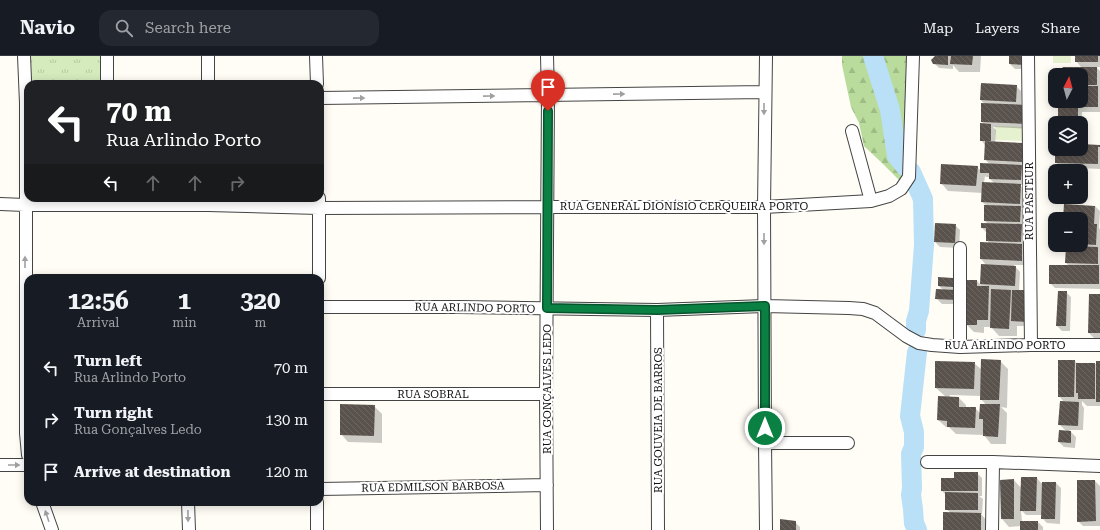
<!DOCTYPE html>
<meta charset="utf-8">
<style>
body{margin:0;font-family:"Roboto Serif",serif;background:#242831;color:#f1f3f6;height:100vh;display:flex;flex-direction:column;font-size:15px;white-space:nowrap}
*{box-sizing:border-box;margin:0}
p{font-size:13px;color:#9ea1a6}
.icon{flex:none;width:22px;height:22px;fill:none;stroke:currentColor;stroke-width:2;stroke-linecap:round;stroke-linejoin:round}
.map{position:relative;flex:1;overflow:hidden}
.side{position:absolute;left:24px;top:218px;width:300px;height:232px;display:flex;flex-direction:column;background:#171b24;border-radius:12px;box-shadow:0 2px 10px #0003}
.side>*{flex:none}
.banner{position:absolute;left:24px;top:24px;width:300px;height:122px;border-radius:12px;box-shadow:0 2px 10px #0003;background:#202124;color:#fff;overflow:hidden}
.needle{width:26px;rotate:6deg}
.tools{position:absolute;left:1048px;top:12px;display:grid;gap:8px}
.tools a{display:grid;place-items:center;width:40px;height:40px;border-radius:8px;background:#171b24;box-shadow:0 2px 10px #0003;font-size:20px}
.pin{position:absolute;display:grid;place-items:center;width:34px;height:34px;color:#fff;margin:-41px -17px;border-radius:50% 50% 50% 0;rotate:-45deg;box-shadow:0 0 4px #0007}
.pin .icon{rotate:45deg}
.me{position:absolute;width:44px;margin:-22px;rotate:0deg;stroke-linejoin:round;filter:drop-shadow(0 0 3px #0008)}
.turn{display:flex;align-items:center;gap:14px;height:84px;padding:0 16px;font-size:18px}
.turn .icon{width:52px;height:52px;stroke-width:2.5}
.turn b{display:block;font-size:28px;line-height:34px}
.lanes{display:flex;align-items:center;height:38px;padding:0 16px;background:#0003;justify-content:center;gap:20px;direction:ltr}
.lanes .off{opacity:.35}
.eta{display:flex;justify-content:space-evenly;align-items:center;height:68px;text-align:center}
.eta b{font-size:24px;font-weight:700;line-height:28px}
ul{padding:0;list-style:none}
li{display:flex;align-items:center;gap:12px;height:52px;padding:0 16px}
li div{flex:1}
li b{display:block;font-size:15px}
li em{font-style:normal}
header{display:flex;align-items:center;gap:24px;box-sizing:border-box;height:56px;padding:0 20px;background:#171b24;border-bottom:1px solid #363941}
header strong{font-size:19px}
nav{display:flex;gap:22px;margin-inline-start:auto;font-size:14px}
.search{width:280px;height:36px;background:#242831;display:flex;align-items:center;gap:10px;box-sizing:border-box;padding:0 14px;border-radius:12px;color:#9ea1a6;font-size:15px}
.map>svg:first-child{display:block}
.grass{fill:url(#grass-tufts)}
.forest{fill:url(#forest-firs)}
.pitch{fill:#e6f2cf}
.shadow{fill:#0003;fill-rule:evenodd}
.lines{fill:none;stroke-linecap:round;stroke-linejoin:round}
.river{stroke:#b9e0f7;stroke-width:20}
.building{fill:url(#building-back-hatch)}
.minor-casing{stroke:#444;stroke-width:14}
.minor{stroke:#fff;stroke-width:12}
.oneway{fill:#a0a0a0}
.route-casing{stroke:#07532c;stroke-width:10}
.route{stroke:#0b8043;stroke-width:7}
.labels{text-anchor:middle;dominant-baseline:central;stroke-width:4;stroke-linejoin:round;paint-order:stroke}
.street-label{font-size:11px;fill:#111;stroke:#fff}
</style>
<header>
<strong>Navio</strong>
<div class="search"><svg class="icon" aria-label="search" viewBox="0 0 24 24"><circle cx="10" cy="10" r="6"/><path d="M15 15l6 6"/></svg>Search here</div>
<nav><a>Map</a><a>Layers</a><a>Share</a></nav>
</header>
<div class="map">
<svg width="1100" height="474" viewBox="0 0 1100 474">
<defs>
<pattern id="grass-tufts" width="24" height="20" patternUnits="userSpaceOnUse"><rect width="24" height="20" fill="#d5ebbd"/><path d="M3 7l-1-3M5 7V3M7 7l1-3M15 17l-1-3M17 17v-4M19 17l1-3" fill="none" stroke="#b6c8a1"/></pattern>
<pattern id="forest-firs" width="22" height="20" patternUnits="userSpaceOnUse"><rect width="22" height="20" fill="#b9dc9c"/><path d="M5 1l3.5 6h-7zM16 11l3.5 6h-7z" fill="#9ebc85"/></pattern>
<pattern id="building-back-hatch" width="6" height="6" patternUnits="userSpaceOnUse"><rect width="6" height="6" fill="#5a524d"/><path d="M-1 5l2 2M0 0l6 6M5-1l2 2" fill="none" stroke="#6d6662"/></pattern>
</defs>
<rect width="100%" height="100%" fill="#fffdf5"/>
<path class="grass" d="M25,0H107V28H28Z"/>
<path class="forest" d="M842,0H915L913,104L900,125L883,108L864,90L859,67L851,51L842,9Z"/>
<path class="pitch" d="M1053,0H1071V7H1053Z
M995,70L1026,71V85L995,84Z"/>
<path class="shadow" d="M936,0H981L980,16H959L953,9V13L939,12L934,7Z
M1010,0L1030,13H1015L1010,8Z
M1076,0H1100V11H1096L1100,15V56H1082V73H1081V67H1059V45H1081V19H1066L1082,12L1076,5Z
M1016,30L1021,35V50L1032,73L993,71L996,74L995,87L1023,88L1030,96L1026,129H1020L1025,134V152H1021L1025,156V171H1023L1026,174V190H1024L1027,194L1026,209H1014L1020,216L1019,235L1032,270H1017V280H999L991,271H984V277L974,276L967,269L977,225L981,229L982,209H986L981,203V187L990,188L987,184V177L982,172L988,168L985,165L987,150L982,146L983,137L948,135L941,127L977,111L981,115L990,109L985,103V89L981,84L984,68L982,66L985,49L981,44ZM985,120L986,121H990V123L995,128L984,127Z
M1100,80V113L1061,111L1056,106V93H1081V89L1100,90Z
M1095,150L1100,155L1099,172L1100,173V233L1055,232L1050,227L1069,210L1066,207L1067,192H1063L1059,189H1081V163H1064Z
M955,169L960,174L959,192L940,191L935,186Z
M953,223L958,228L961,248H942L937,243L943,234L939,230Z
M1066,236L1071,241L1070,275H1062L1057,270Z
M1100,239V282H1094L1089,277Z
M1000,305L1008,313L1007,352L1001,351L1007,357L1006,388H991L984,379L956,378L949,371H946L938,364L946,341L936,332L974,307L982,314ZM950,339L981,340V343L986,349L981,358L975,352H966V349L959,342L949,341Z
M1075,305L1077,308H1097L1100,306V350H1087L1082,345V349L1084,352L1083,374H1069L1076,381L1075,392L1064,391L1059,386L1066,375L1060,369L1064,346L1059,340Z
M374,350L382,358V387L348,386L341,378Z
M977,417L982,422V440H979L983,443L982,458H981L988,466V474H944L951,457L946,453V439L942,435L955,423Z
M1037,422L1041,427H1056L1061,432L1060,468L1047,467L1042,462V459H1026L1021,454L1022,466H1038L1043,471V474H1021V470L1009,471L1002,463L1014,424L1022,433Z
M1095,425L1100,430V470H1083L1078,465Z
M795,466L800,471V474H781Z"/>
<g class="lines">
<path class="river" d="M873,0L890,54L897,100L906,111
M911,116L923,143L924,189L919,255L916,265V274
M917,296L910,360L914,376V391L911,398L912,432L911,439L913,453L914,467L917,474"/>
</g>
<path class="building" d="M935,0H948V9L933,8L931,4Z
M951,0H973L972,9L950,8Z
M1009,0H1026V9L1009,8Z
M1075,0H1098V6H1075Z
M1062,11H1097V29H1081V19H1065L1068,16Z
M981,27L1017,29L1016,46L980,44Z
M1081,30H1098V51H1078V67H1058V45H1081Z
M981,47L1028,49L1027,68L981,66Z
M980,67L991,68V85H980Z
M985,85L1023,87L1022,106L984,104Z
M1081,88L1100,89V91H1098V108L1055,107V93H1081Z
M980,107L1022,109L1021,124L989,123V117H980Z
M941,108L978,110L976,130L940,128Z
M1051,116H1055V129L1050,128Z
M982,126L1021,128L1020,148L981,146Z
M1064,148L1095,150L1094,168H1097L1096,189L1081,188V163H1063Z
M984,149L1021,150L1020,166L984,165Z
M935,167L956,168L955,187L934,186Z
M981,167L1022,168L1021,186L986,185V172H981Z
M980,186L1022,188V205L980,203Z
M1066,190L1098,191V208L1065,207Z
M981,208L1016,210L1015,230L980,228Z
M1049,209H1099V228H1049Z
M938,221L953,222V231L938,230Z
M967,224H977V230H989L988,264H977V269H966Z
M936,233L957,234V244L935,243Z
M991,233L1011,234L1009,273L990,272Z
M1012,234H1028L1027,266L1011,265Z
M1058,235H1067L1066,270H1056Z
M1089,238H1100V277H1088Z
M981,303L1001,304L999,344H980Z
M1058,304H1075L1074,341H1058Z
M935,305L975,306L974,333L935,332Z
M1096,305H1100V346H1096Z
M1076,307H1095V343H1078V337H1076Z
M938,340L959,341V351H976L975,372L947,371V365L937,364Z
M1060,345L1079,346L1078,370L1058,369Z
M340,348L375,349L374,380L340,379Z
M980,348H1000L998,381L983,380V363H979Z
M1059,374L1071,375V387L1058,386Z
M954,416H978V435H941V422H954Z
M1021,421H1037L1036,455H1020Z
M1014,423V463H1001L1000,424Z
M1077,424H1095L1096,465L1077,466Z
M1042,426H1056L1055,463H1041Z
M945,436L978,437V454H945Z
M943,456L981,457V474H943Z
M780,463L796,465V474H780Z
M1020,465H1038V474H1020Z"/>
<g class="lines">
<defs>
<path id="minor" d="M24,0L26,47V377L28,399
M208,0V28
M316,0L317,28
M547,0L548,39L546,338L547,474
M766,0L764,151L765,387L766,474
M1028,0L1031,289
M107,28V0
M320,42L765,36
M852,75L871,145
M319,142V222
M0,148L25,149H208L319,152L547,151H764L871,145L889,140L901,133L909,121L913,0
M320,251H458L657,254L765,250L849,252L863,253L875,257L906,280L919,287L932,289L960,291L1031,289H1100
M657,254L658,474
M960,291V192
M320,338H546
M765,387H848
M927,406H993L1100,410
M0,409H28
M320,433L547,429
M42,446L52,474
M188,446L189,474
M317,474V446
M992,474L993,406"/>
</defs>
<use href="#minor" class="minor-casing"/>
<use href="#minor" class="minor"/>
</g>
<defs><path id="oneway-solid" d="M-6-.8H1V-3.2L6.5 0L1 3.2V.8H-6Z"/></defs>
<g class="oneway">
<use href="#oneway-solid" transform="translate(619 38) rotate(-1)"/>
<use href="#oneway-solid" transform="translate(489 40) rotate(-1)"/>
<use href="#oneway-solid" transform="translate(359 42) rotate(-1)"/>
<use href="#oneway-solid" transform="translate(764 53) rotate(90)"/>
<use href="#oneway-solid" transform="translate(764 183) rotate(90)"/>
<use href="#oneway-solid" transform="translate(25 206) rotate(-90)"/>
<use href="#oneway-solid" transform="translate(14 409)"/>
<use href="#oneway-solid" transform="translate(47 460) rotate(-109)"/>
<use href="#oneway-solid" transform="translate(188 460) rotate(89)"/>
</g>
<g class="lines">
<defs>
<path id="route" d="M548,55L547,252L657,254L765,250V372"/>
</defs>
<use href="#route" class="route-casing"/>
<use href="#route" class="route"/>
</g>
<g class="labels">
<g class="street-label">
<text transform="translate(1029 145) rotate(-90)">RUA PASTEUR</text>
<text x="684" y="150">RUA GENERAL DIONÍSIO CERQUEIRA PORTO</text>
<text transform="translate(475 252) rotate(1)">RUA ARLINDO PORTO</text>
<text x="1005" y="289">RUA ARLINDO PORTO</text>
<text transform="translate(547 333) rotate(-90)">RUA GONÇALVES LEDO</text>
<text x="433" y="338">RUA SOBRAL</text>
<text transform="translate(658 364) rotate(-90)">RUA GOUVEIA DE BARROS</text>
<text transform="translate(433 431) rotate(-1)">RUA EDMILSON BARBOSA</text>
</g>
</g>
</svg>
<div class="tools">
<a><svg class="needle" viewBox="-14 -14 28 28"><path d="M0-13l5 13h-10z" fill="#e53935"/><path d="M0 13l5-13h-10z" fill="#9ea1a6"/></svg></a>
<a><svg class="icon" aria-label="layers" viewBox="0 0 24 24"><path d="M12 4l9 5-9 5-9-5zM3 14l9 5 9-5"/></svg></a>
<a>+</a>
<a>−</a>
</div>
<div class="pin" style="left:548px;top:55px;background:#d93025"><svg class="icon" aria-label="arrive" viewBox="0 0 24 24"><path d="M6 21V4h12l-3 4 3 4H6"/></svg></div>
<svg class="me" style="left:765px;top:372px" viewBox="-20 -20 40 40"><circle r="17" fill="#0b8043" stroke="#fff" stroke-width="3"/><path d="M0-11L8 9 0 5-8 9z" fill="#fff"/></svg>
<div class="banner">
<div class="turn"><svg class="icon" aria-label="left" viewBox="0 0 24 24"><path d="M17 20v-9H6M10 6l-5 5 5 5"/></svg><div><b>70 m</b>Rua Arlindo Porto</div></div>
<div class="lanes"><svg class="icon" aria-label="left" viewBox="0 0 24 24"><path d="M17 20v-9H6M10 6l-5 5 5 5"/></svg><svg class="icon off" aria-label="ahead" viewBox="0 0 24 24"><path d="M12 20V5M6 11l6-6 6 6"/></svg><svg class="icon off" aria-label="ahead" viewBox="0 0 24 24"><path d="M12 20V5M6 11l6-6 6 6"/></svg><svg class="icon off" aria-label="right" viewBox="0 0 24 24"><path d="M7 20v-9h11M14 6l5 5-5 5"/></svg></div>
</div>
<section class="side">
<div class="eta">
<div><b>12:56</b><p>Arrival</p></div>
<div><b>1</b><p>min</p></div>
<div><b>320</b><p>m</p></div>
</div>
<ul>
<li><svg class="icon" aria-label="left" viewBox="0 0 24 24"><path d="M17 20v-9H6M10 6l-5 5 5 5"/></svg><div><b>Turn left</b><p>Rua Arlindo Porto</p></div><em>70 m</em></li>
<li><svg class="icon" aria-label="right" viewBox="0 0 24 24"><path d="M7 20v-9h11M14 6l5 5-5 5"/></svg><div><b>Turn right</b><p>Rua Gonçalves Ledo</p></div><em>130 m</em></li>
<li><svg class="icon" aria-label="arrive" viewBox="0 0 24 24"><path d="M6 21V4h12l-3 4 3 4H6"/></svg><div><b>Arrive at destination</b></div><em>120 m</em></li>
</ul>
</section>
</div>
